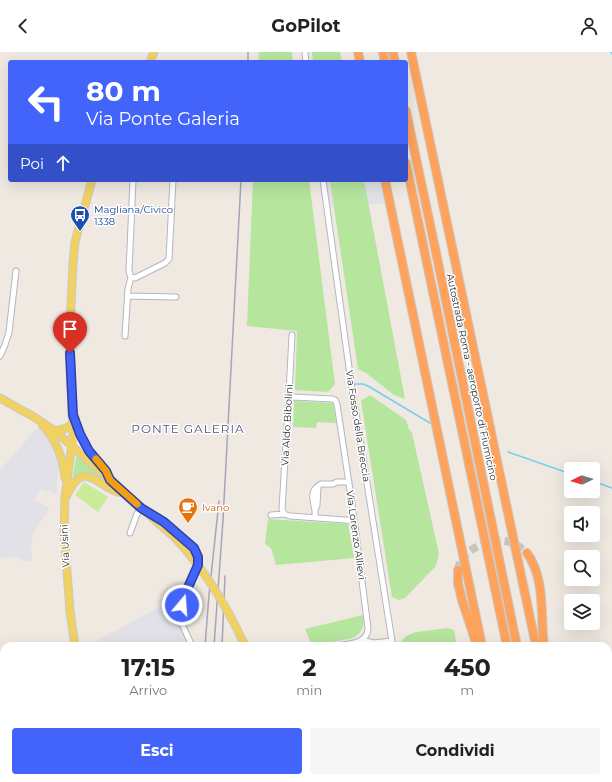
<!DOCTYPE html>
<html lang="it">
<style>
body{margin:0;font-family:Montserrat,sans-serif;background:#f6f6f6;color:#222;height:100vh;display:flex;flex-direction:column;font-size:15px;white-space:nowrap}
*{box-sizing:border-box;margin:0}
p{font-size:13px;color:#767676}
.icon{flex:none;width:22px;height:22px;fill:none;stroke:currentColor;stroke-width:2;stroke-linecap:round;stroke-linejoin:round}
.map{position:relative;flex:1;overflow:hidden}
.sheet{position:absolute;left:0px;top:590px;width:612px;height:140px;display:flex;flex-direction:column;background:#fff;border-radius:12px 12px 0 0;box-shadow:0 4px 16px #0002}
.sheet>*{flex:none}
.banner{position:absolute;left:8px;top:8px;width:400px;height:122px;border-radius:4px;box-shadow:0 4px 16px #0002;background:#4264fb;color:#fff;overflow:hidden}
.needle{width:26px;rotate:265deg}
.fabs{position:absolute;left:564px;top:410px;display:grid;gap:8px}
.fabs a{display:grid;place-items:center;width:36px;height:36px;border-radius:4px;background:#fff;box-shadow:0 4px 16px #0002;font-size:20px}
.pin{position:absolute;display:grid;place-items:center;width:34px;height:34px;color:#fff;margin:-41px -17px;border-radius:50% 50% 50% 0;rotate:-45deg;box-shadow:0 0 4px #0007}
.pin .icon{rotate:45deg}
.me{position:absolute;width:44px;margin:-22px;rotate:18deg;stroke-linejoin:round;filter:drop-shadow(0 0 3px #0008)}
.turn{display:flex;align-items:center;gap:14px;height:84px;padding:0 12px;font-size:18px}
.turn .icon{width:52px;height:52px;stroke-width:2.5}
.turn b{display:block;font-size:28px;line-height:34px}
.then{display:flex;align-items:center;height:38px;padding:0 12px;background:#0003;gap:8px;font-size:15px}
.eta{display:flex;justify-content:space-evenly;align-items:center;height:68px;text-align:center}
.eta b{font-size:24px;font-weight:700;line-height:28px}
.cta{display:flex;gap:8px;margin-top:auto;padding:8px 12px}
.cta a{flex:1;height:46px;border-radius:4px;background:#4264fb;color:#fff;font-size:16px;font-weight:700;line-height:46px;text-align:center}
.cta a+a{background:#f6f6f6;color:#222}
header{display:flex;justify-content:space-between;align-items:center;height:52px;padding:0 12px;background:#fff;font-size:18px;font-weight:700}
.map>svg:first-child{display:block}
.industrial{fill:#e3e1e8}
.green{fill:#b6e59e}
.pitch{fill:#c9ec9a}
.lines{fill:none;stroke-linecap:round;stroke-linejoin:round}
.stream{stroke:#75cff0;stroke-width:1.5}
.highway-tunnel{stroke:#c8c4bd;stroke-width:8;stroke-dasharray:8 4;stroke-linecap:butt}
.minor-casing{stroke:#b4b7c1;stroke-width:7}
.major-casing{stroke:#c9c9c9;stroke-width:9}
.highway-casing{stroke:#c9c9c9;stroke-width:10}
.minor{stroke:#fff;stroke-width:5}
.major{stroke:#f2d163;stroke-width:7}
.highway{stroke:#ffa35c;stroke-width:8}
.rail{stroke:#a3a6b8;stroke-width:1.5}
.major-bridge-casing{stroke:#c9c9c9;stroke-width:9;stroke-linecap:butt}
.major-bridge{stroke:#f2d163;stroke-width:7}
.route-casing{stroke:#2b41a3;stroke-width:10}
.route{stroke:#4264fb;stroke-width:7}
.slow{stroke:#f59e0b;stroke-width:7}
.labels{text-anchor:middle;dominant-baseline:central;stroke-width:3;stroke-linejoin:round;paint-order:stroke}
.transit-label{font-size:10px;fill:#164399;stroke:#fff;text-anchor:start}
.street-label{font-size:10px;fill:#2e2e2e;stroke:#fff}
.food-label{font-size:10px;fill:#c56008;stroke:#fff;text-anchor:start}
.quarter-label{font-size:12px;letter-spacing:1px;fill:#4d5680;stroke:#fff}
</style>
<header><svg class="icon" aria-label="back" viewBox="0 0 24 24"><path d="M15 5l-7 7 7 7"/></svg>GoPilot<svg class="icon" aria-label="person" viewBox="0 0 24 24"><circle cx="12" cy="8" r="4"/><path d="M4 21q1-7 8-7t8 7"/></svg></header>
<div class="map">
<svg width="612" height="730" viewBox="0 0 612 730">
<rect width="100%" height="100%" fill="#efe9e1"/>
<path class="industrial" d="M326,128H380L385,151L331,156Z
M38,375L48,383L55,396L60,413L57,428V442L40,437L35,449L49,455L47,462L39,472L33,482L31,494L32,509L26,510L19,506L9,505L0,507V418Z
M178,545V570L188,594H87Z
M119,726H187L186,730H130Z"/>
<path class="green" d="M259,0H292L293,10H258Z
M312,0H340L342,10H313Z
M253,128H309L335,332L328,340L295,338L297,279L247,274Z
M330,128H364L405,347L394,343L366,321L358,317Z
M370,343L406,368L409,377L412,381L439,502L436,514L405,546L399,548L392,545L361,349Z
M294,349L333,351L336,371L317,370L316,376L293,375Z
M77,404L105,429V430L97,425L72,431L76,405Z
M268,467L348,472L354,506L276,513L271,496L265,492Z
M363,563C364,575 363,580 353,586L312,594L305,577Z
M448,576L454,578L457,594H399V592L406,584L416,580Z"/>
<path class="pitch" d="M84,430L108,445L98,460L75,443Z"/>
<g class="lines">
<path class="stream" d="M611,0L612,2
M349,332H363L368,334L430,371
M508,400L571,422
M593,429L612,436
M608,712H612
M518,730L532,727"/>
<path class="highway-tunnel" d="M458,518C459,514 460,509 462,506C471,495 491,487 505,489C514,490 521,496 527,501"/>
<defs>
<path id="minor" d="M305,0L306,10
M323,128L351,330L392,589L374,591L361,588
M131,225L135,226L165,211L169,207L173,128
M128,244L176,245
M125,284L128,237L131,225L130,223L129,219L133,128
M0,304L5,293L9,280L16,219
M291,346L293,345L332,347L335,348L337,352L353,458C354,464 353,469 355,474L368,576C368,593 346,592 333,594
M318,434L321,432H333L337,430H349
M150,460L164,470L194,496L199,505L198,513L185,542L182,556V572L192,594
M284,462L282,457L288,358L289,349L291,346L289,341L292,283
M271,463L284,462L290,464L345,468L353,469
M315,465V458L317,453L318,434C310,439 313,450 315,458
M130,481L137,462L141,456L143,457
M0,663L4,658
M243,730V726"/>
<path id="major" d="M150,10L154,0
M0,346L34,365L55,379L175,486
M75,368L79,382L89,399L107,420
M43,374C57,389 63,406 65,426
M55,379C62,378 67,377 73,372
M67,443C83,409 94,430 115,439C118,441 121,440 124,441
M75,594L70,559L64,480L65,445L73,383L71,327L70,273L73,212L75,190L92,128
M307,726L308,730
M105,730V726"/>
<path id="highway" d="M358,0L360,10
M383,0L385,10
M393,0L395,10
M411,0L536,594
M406,59L434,191L517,594
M406,111L507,594
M385,128L482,594
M527,501C546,528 540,563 544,594
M458,518V531L462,548L477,594
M511,726V730
M535,726L536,730
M544,726L545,730
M564,726L565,730"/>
</defs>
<use href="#minor" class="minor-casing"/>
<use href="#major" class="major-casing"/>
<use href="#highway" class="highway-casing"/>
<use href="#minor" class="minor"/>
<use href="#major" class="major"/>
<use href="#highway" class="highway"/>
<path class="rail" d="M248,10V0
M205,594L209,543L219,449
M214,594L223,468L241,128
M222,594L225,524
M197,730L198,726
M214,730V726"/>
<defs>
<path id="major-bridge" d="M175,486C205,518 227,554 245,594"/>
</defs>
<use href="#major-bridge" class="major-bridge-casing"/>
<use href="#major-bridge" class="major-bridge"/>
</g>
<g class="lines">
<defs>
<path id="route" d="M70,301L73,363L80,382L89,399L106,419L110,428L141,456L164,470L194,496L198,505V513L185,542L182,553"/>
</defs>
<use href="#route" class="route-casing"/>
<use href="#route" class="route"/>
<path class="slow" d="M96,407L106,419L110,428L137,452"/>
</g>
<defs>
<symbol id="bus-pin" viewBox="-11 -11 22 30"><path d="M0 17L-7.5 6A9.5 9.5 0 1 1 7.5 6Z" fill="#1a4fb4" stroke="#fff"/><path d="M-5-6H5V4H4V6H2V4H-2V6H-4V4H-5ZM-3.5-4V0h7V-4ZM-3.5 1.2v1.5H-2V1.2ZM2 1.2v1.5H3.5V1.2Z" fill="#fff"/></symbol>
<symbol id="cafe-pin" viewBox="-11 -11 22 30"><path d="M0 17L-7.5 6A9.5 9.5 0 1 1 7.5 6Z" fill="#e8710a" stroke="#fff"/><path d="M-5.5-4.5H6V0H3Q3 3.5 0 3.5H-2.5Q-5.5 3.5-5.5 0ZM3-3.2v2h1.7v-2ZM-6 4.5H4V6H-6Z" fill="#fff"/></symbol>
</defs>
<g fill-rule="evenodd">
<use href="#bus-pin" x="69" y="152" width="22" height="30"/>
<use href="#cafe-pin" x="177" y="444" width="22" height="30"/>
</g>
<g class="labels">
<g class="transit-label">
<text x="94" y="157">Magliana/Civico<tspan x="94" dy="12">1338</tspan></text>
</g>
<g class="street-label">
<text transform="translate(472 325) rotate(78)">Autostrada Roma - aeroporto di Fiumicino</text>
<text transform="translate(287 373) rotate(-87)">Via Aldo Bibolini</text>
<text transform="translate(358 374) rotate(81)">Via Fosso della Breccia</text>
<text transform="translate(356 483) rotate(82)">Via Lorenzo Allievi</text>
<text transform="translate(65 494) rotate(-93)">Via Usini</text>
</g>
<g class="food-label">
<text x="202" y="455">Ivano</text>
</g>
<g class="quarter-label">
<text x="188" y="376">PONTE GALERIA</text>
</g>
</g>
</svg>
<div class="fabs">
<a><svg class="needle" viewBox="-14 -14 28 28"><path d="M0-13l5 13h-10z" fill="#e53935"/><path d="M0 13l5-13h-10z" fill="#767676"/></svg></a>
<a><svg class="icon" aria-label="sound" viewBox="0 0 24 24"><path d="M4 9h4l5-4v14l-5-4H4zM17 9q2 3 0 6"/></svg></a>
<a><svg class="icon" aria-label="search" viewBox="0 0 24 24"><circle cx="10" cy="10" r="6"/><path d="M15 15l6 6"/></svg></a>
<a><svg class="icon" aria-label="layers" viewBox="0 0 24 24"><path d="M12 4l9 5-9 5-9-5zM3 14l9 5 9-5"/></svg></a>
</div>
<div class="pin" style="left:70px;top:301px;background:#d93025"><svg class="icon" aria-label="arrive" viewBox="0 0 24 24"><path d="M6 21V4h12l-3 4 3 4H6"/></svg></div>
<svg class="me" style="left:182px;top:553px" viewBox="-20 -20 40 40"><circle r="17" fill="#4264fb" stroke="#fff" stroke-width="3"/><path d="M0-11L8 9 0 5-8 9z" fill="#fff"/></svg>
<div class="banner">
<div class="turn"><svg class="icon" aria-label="left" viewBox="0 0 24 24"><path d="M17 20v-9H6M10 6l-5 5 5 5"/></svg><div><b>80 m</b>Via Ponte Galeria</div></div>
<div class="then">Poi<svg class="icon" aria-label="ahead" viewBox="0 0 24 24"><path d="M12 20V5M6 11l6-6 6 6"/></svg></div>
</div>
<section class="sheet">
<div class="eta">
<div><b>17:15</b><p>Arrivo</p></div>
<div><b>2</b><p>min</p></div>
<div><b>450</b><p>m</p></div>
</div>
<div class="cta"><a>Esci</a><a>Condividi</a></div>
</section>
</div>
